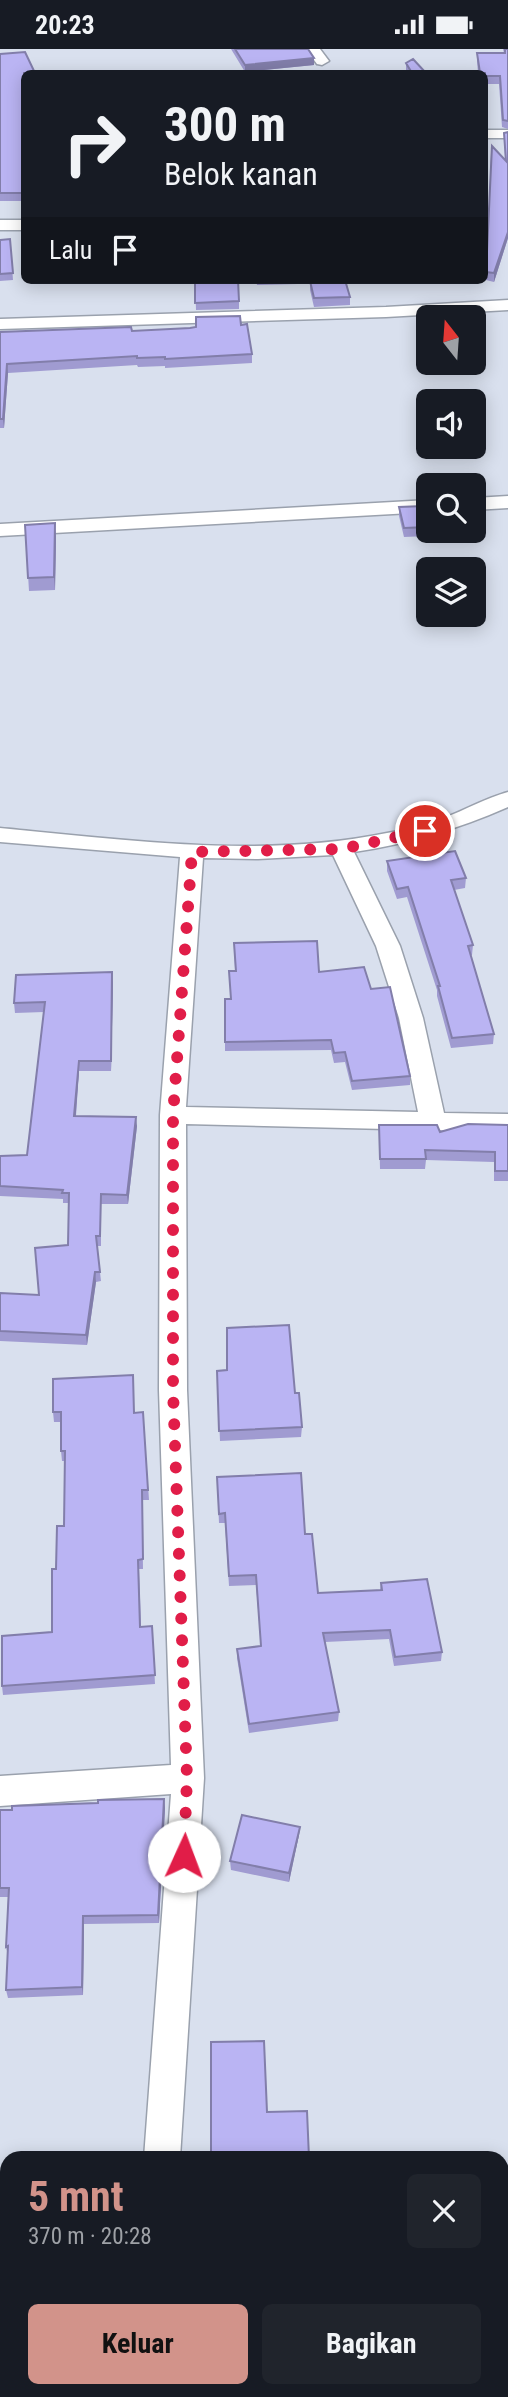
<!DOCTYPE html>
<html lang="id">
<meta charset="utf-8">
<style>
body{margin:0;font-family:"Roboto Condensed",sans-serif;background:#20242c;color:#f1f3f6;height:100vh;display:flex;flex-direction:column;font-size:26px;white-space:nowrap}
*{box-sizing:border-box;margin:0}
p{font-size:23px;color:#9ea1a6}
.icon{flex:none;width:38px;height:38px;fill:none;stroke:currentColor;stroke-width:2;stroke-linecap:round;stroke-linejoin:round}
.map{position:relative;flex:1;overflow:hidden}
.panel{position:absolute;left:0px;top:2102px;width:509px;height:247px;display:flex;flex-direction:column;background:#171b24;border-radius:21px 21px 0 0;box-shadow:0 4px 18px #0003}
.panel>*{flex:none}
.guide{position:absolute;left:21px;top:21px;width:467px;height:214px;border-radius:10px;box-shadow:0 4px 18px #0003;background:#171b24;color:#f1f3f6;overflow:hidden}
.needle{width:46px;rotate:343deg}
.tools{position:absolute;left:416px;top:256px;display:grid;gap:14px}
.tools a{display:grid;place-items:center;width:70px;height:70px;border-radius:10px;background:#171b24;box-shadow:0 4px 18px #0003;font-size:35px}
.pin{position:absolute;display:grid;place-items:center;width:60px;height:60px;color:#fff;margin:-30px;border:4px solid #fff;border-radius:50%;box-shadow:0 2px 7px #0007}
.me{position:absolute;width:77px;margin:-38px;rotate:2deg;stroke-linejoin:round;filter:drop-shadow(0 0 5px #0008)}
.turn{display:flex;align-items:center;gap:24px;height:147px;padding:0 28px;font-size:32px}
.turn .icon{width:91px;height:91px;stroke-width:2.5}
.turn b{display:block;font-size:49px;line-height:60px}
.then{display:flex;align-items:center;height:66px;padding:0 28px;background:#0003;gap:14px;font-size:26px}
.round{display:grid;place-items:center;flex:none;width:74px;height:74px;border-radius:10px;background:#20242c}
.summary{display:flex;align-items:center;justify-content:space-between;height:119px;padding:0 28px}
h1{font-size:42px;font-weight:700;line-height:52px;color:#d2938a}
.primary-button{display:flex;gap:14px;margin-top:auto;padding:14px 28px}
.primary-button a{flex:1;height:80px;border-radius:10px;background:#d2938a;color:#111;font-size:28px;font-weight:700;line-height:80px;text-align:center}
.primary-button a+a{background:#20242c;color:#f1f3f6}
.status{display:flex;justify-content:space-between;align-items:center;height:49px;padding:0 35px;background:#171b24;direction:ltr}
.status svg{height:19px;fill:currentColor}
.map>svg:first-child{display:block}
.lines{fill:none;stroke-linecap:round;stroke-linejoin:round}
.street-casing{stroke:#9aa1ad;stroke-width:3}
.street{fill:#fff;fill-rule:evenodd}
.wall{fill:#a09bd1}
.shaded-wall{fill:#827eaa}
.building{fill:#bab4f3;stroke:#827eaa;stroke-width:2}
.route{stroke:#e11d48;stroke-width:12;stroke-dasharray:0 21.6}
</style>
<div class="status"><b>20:23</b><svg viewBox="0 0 49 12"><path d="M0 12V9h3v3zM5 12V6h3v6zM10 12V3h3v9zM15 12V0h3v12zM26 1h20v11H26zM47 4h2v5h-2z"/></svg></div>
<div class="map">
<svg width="508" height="2348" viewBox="0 0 508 2348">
<rect width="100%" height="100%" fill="#d9e0ee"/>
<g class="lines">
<defs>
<path id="street" d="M306,0H320L329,12L322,16L317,15Z
M485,81H508V89H485Z
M0,171H24V181H0Z
M508,251V261L386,268L0,280V270L386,258Z
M508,447V459L474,461V449Z
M429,451V463L0,487V475Z
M508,743V758C458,780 408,795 354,803L400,897L423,969L444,1064L508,1065V1083L186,1075L187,1341L204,1729L180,2109H144L171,1745L0,1757V1727L171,1716L159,1341L160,1066L180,808L0,793V779C127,791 261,810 387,784C406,781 426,776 444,769C465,761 486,749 508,743ZM333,806L376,897L399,969L418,1063L186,1058L203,809L258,810Z
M98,2342H136L135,2348H97Z"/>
</defs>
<use href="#street" class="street-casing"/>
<use href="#street" class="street"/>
</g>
<path class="wall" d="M231,0H308L314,16L245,23Z
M503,0H508V80L502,78L499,35H485V24H478L477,11V4H504Z
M0,5L24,24V152H0Z
M406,14L426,24H407L406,22Z
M508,83V189L494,233L486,231L491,105L505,111L504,84Z
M10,190L13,231L0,232V191Z
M195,231L239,252V260L196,261Z
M256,231H298V235L257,236Z
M310,232L350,248V256L314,258L310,241Z
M241,276L252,305V314L165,319V317L138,318L137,316L8,324L4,379H0V283L132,282Z
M399,458L428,478V487L404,488L399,467Z
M25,476L56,487L55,541L29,542Z
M387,812L466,829L465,839L454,841L473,896L472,906H471L494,985L493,995L451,999L437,947V941L407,848L397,850L387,822Z
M234,894L371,940L410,1027V1036L352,1041L345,1013L334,1014L331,1001L225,1002V950H230L235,922Z
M113,933L111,1022H79L76,1067L137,1077L128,1155H101V1197H97L101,1232L96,1233L87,1296L0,1292V1244L39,1246L68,1196L69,1154H63V1150L0,1147V1107L27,1106L44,963L15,964L14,954Z
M379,1076L440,1083L508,1076V1132H494V1113L426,1111L425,1120H380Z
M217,1322L295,1344L302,1378L301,1388L220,1392Z
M53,1363H143L149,1451H142L143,1520H139L141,1578L152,1577L155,1635L3,1646L2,1637L52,1583L56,1520L64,1477V1412H62L61,1402V1373H54Z
M217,1428L305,1485L318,1544L380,1541L381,1534L442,1603L441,1612L394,1617L389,1590L325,1593L339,1663L338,1672L249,1684L237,1609V1600L261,1597L256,1536L229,1537L225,1474H219Z
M164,1750L165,1759L159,1874L84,1875L83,1946L8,1949L6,1941L8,1906L6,1898L8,1848H0V1761Z
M300,1778L299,1786L289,1833L231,1821L230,1812Z
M0,2156H7V2244H0Z"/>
<path class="shaded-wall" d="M314,9V16L245,23V16Z
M508,183V189L494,233V224Z
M7,315L8,324L4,379L3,370Z
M55,474L56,487L55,541L54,528Z
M112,923L113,933L111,1022V1012Z
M79,1012V1022L75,1076L74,1067Z
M136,1068L137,1077L128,1155L127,1146Z
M95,1223L96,1233L87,1296L86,1286Z
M164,1750L165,1759L159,1874L158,1866Z
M300,1778L299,1786L289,1833V1824Z
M83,1867L84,1875L83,1946L82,1938Z"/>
<path class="building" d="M235,0H308L314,9L245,16Z
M505,0H508V72L503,71L500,27H485V24H480L477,4H505Z
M25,3L35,24H24V144H0V5Z
M413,10L426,24H412L406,14Z
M508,83V183L494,224L486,223L492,97L506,112L504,84Z
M10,190L13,224L0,225V191Z
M195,231H238L239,252L195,254Z
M345,231L350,248L314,249L310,232Z
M240,267L241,276L247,275L252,305L165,310V308L137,309V307L7,315L3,370H0V283L131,278L132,282L190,279L196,278V268Z
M424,457L428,478L404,479L399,458Z
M55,474L54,528L28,529L25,476Z
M455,802L466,829L451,831L473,896L468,897L494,985L452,989L438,937H440L408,838L397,840L387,812Z
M317,892L319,923L364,918L371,940L390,938L410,1027L352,1032L345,1003L334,1004L331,991L225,993V950H231L229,922H236L234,894Z
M112,923L111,1012H79L74,1067L136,1068L127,1146L101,1145L100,1187H96L100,1223H95L86,1286L0,1282V1244L39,1246L35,1199L68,1196L69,1144H62L63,1141L0,1137V1107L27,1106L45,953L14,954L16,926Z
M468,1075L508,1076V1122H495V1103L425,1101L426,1110H380L379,1076H437L440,1083Z
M289,1276L295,1344H299L302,1378L219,1382L217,1322L227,1321V1279Z
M133,1326L134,1364L143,1363L148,1441H142L143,1510L138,1511L140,1578L152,1577L155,1626L2,1637V1587L52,1583V1520H56L57,1477H64L65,1402H61V1363H53V1330Z
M301,1424L305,1485H312L318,1544L382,1541L381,1534L427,1530L442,1603L395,1608L390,1581L323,1584L339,1663L249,1675L237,1600L261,1597L256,1526L229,1527L225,1464L219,1465L217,1428Z
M164,1750L158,1866L83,1867L82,1938L6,1941L8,1897L6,1898L9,1839H0V1761H12V1757L98,1754V1751Z
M242,1766L300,1778L289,1824L230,1812Z
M264,1992L267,2063L307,2062L309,2109H211V1993Z
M0,2156H7V2237H0Z
M206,2342H240V2348H206Z
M245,2342H370V2348H245Z"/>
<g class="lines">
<path class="route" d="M184,1807L187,1729L173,1341V1066L192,803L341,800L425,782"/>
</g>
</svg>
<div class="tools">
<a><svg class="needle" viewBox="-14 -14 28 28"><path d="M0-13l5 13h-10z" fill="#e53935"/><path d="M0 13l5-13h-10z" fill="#9ea1a6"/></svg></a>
<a><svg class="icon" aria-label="sound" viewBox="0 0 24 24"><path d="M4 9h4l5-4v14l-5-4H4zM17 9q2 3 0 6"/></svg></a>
<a><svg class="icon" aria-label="search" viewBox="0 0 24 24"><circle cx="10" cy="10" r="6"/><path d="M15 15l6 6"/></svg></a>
<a><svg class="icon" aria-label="layers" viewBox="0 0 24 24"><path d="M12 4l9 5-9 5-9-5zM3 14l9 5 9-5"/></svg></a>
</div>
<div class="pin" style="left:425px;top:782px;background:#d93025"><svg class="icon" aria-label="arrive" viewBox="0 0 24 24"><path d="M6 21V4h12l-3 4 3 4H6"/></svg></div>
<svg class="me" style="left:184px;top:1807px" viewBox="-20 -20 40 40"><circle r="19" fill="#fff"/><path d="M0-13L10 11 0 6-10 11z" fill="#e11d48"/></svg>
<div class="guide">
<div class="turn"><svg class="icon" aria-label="right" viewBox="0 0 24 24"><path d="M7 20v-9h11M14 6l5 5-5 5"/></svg><div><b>300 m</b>Belok kanan</div></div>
<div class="then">Lalu<svg class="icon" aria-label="arrive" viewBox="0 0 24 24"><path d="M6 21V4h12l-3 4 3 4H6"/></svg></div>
</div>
<section class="panel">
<div class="summary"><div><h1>5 mnt</h1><p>370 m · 20:28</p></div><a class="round"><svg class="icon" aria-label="close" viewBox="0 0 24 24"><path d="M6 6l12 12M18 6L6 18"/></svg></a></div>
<div class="primary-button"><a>Keluar</a><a>Bagikan</a></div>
</section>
</div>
